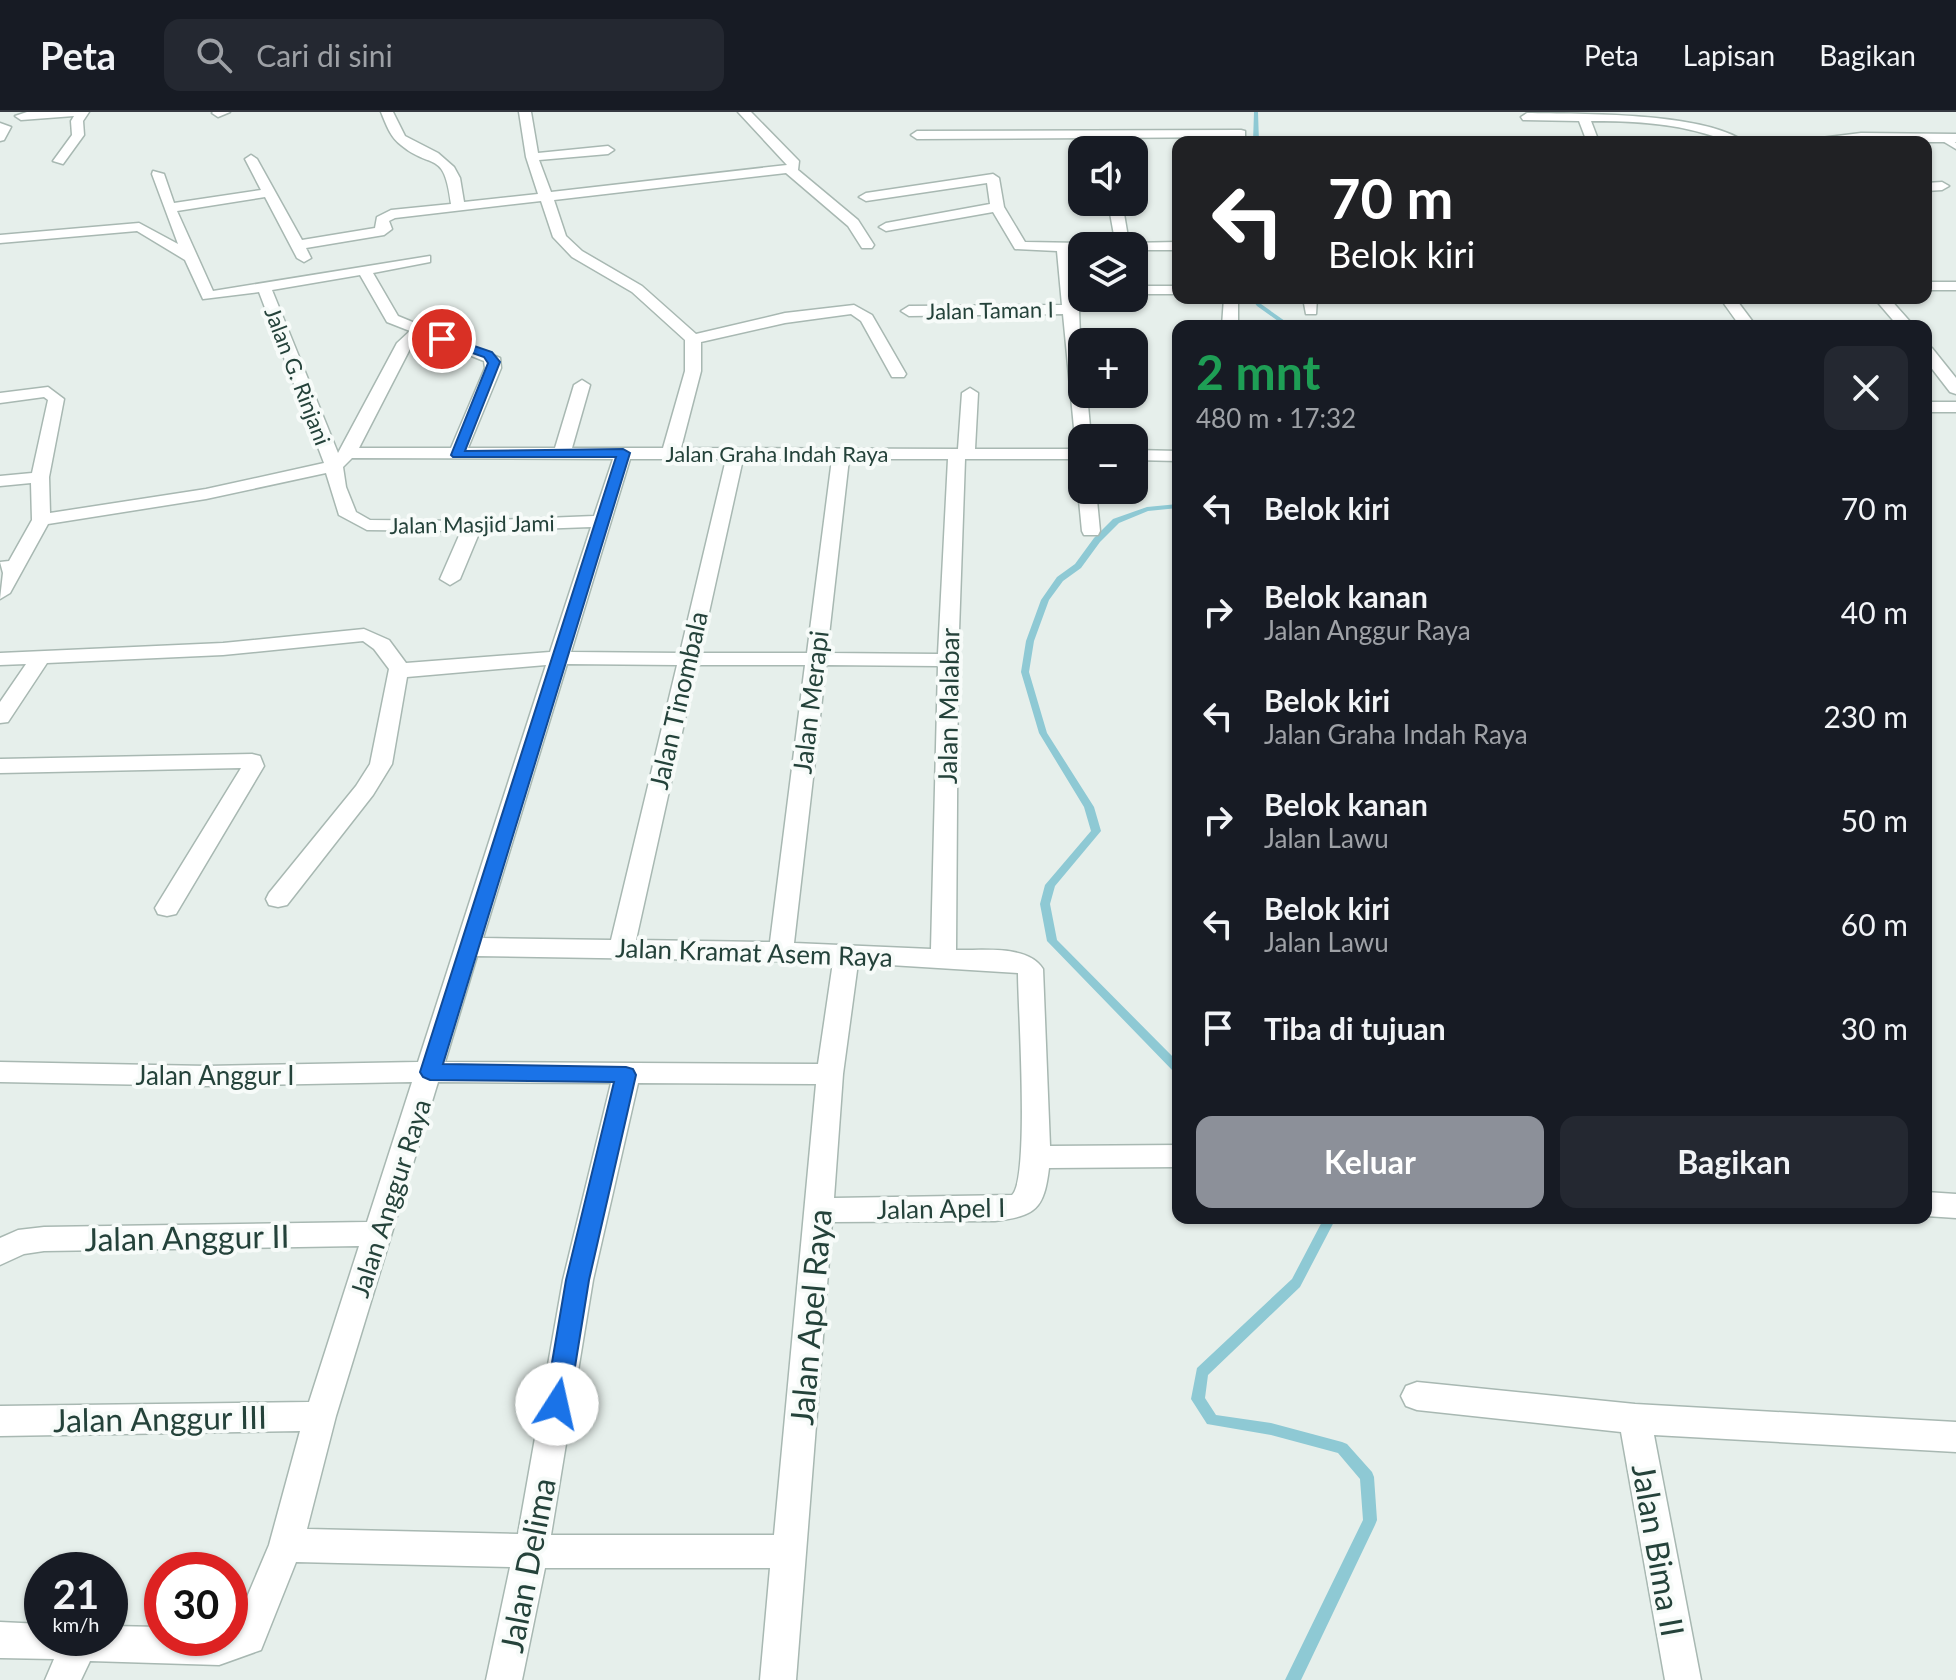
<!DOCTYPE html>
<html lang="id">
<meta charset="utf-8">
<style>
body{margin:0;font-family:Lato,sans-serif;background:#242831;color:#f1f3f6;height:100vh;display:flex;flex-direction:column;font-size:30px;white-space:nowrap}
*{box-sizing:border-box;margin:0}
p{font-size:26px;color:#9ea1a6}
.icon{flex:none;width:44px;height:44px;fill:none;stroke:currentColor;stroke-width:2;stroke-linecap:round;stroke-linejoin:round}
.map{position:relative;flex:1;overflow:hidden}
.details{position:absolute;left:1172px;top:208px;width:760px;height:904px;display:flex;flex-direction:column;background:#171b24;border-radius:16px;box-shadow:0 2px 6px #0004}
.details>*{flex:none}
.banner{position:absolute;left:1172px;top:24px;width:760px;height:168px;border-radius:16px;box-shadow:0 2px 6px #0004;background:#202124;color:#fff;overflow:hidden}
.tools{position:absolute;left:1068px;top:24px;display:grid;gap:16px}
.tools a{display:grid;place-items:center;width:80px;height:80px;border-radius:16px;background:#171b24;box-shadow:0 2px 6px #0004;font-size:40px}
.speed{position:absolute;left:24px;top:1440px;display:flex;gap:16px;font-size:40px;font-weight:700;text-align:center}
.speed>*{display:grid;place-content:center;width:104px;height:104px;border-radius:50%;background:#171b24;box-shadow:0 2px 6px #0004;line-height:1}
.speed small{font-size:20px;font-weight:400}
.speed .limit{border:12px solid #d22;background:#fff;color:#111}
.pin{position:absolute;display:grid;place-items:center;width:68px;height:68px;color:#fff;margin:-34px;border:4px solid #fff;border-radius:50%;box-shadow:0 2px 8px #0007}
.me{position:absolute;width:88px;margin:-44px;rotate:10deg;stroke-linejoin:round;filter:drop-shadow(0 0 6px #0008)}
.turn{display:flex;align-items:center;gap:28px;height:168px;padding:0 24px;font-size:36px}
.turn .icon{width:104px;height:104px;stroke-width:2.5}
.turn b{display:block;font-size:56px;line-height:68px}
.round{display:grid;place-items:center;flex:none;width:84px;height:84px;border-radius:16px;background:#242831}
.headline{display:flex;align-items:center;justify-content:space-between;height:136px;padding:0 24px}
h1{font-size:48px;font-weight:700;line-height:60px;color:#1e9e55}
.primary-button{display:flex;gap:16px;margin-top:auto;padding:16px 24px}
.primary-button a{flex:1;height:92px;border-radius:16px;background:#8c9099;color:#fff;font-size:32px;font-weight:700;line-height:92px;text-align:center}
.primary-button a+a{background:#242831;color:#f1f3f6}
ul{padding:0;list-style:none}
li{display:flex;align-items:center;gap:24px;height:104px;padding:0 24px}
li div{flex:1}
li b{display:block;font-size:30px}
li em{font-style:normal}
header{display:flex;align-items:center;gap:48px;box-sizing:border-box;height:112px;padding:0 40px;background:#171b24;border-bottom:2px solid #363941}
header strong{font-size:38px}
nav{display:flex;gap:44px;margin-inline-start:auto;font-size:28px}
.search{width:560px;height:72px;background:#242831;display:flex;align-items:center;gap:20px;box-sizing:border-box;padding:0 28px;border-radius:16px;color:#9ea1a6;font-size:30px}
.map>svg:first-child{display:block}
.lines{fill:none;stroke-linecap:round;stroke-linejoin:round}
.stream{fill:#8ec9d4;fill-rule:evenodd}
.lane-casing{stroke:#a8b8b2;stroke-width:3}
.street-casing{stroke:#a8b8b2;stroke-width:3}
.lane{fill:#fff;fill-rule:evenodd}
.street{fill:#fff;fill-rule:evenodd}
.route{fill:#1a73e8;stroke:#114b97;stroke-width:2}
.labels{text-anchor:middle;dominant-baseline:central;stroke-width:8;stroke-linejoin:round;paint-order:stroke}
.far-street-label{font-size:22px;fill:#24423a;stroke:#f7fbf9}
.street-label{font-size:26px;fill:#24423a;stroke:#f7fbf9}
.near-street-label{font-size:32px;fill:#24423a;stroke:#f7fbf9}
</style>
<header>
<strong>Peta</strong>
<div class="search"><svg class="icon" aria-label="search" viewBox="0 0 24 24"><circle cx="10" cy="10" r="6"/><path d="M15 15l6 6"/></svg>Cari di sini</div>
<nav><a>Peta</a><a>Lapisan</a><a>Bagikan</a></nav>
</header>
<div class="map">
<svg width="1956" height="1568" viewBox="0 0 1956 1568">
<rect width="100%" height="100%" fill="#e6efeb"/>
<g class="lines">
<path class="stream" d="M1254,0H1258L1259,30H1253Z
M1251,186H1257L1261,192L1292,214H1285L1257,194Z
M1178,392V396L1148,399L1119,411L1100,430L1081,456L1063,469L1049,488L1034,529L1029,560L1047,621L1094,695L1101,719L1055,774L1050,792L1057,828L1178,950V961L1174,960L1047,829L1040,792L1045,773L1091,719L1084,695L1039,621L1021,560L1026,529L1041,488L1057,465L1075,452L1094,426L1113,407L1147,395Z
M1324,1106H1336L1300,1175L1208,1263L1205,1286L1216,1303L1271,1311L1342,1330L1347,1332L1372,1360L1374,1365L1377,1408L1375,1413L1301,1568H1285L1363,1408L1360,1367L1338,1341L1271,1323L1207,1312L1191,1287L1197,1256L1292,1167Z"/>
<defs>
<path id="lane" d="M1941,24H1947L1956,31V37L1941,28Z"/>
<path id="street" d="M27,0H89L83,9L84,23L63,52L53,49L72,23L71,9L74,4L21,8L15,4Z
M230,0L218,5L212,1L213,0Z
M381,0H393L405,24L438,41L454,55L460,66L464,90L538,82L526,45L519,0H531L538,41L608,34L614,38L608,42L539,48L551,80L787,53L738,0H751L799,49L798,58L858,108L874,133L872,136H862L848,114L786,61L554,88L566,124L582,139L642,174L696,222L785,201L854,193L872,203L906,262L904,265H892L861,209L851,202L785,211L701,230V259L681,336L958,337L962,281L970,276L978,281L975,337H1082V347H965L958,548L956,838C980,839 1028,832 1043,857L1050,1034L1178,1033V1055L1049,1056C1044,1097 1036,1104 995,1109L832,1110L796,1568H760L770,1456H545L522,1568H486L510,1455L296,1450L261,1538L219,1553L90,1549L81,1568H45L54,1547L0,1546V1510L42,1512V1526H110V1514L162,1515V1526H230V1513L236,1511L269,1433L300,1319L0,1324V1294L309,1290L359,1134L44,1139L24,1142L0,1153V1126L18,1118L44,1115L367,1110L412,970L207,974L0,970V950L207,954L418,950L546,553L407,565L392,652L373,683L287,793L278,795L269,793L266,787L269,781L356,674L370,652L389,557L374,537L363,529L223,543L47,551L8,610L0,611V590L26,552L0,553V541L223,531L364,517L389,528L406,551L550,540L591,415L480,419L460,467L450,473L440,467L461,419L367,418L339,403L326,361L206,387L48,412L10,481L0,487L3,461L0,450L9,449L32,408L31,371L0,374V364L32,361L48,288L44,285L0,291V281L48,275L64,287L49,365L50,401L206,377L324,351L259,180L203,187L185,148L137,119L0,131V123L139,111L178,132L152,62L153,59L164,62L174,91L261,78L245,47L251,43L257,47L302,128L375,116L377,105L391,98L451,92C444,36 432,59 401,33C390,25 386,12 381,0ZM265,85L297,146L304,150L311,146L306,136L384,123L392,117L389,109L395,106L541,89L553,125L572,145L632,180L685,228V259L663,336H572L590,273L582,268L574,273L555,336H468L501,256L500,246L398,204L373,161L430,150V144L213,179L177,99ZM360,163L387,210L410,219L397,231L338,341L272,178ZM422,224L484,249L485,256L451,336H359L412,233ZM352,346L613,347L594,404L473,409L370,408L356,400L346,375L343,355ZM630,347H726L680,541L571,540ZM743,347H832L807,541H700ZM849,347H948L938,542L827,541ZM567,552L677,553L611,828L483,826ZM697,553H805L770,830L636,828ZM826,553L938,554L931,837L794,831ZM477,844L833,850L818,952L445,950ZM858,851L1018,861C1018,895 1030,1067 1012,1083L834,1086L843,962ZM438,970L611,971L563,1168L518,1422L307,1417L336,1304ZM638,971L816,972L774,1423H551L593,1168Z
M1527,1C1581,2 1703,0 1745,30C1726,30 1710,22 1691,18C1658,10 1624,9 1591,9L1599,30H1587L1579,9L1523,8L1521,5Z
M0,11L11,15L4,28L0,29Z
M1241,18L1245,19V25L917,27L911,23L917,19Z
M1861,21L1956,22V30H1815L1821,26Z
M993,62L999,66L1004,95L1025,130L1082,131L1088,134H1082V139H1071L1079,197L1082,282H1087L1091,326H1082V331L1075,326L1063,202L909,204L901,199L909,194L1062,193L1057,139L1015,137L993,100L886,119L879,115L886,111L990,92L987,71L866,89L859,85L866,81Z
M1926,71L1942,70L1949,74L1942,78L1926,79Z
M1108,90H1122L1129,131L1178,130V138H1134V134H1116Z
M1926,170H1956V178H1926Z
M1134,174H1178V182H1134Z
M1224,186H1238V214H1222Z
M1303,186H1317L1316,202H1306Z
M1720,186H1735L1756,214H1740Z
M1874,186H1889L1914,214H1898Z
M1926,234L1932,236L1956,266V282L1950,280L1926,249Z
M1926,290H1956V300H1926Z
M1134,338L1178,339V349L1134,348Z
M1081,374L1082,378H1096L1100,419L1098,423H1084L1082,419L1078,378Z
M252,642L260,644L264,654L176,802L167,804L158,802L155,796L241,656L0,661V647Z
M1926,1080L1956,1082V1106L1926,1104Z
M1417,1270L1635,1292L1956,1310V1340L1654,1323L1701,1568H1665L1621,1320L1417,1298L1406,1294L1401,1284L1406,1274Z"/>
</defs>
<use href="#lane" class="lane-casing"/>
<use href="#street" class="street-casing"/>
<use href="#lane" class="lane"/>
<use href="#street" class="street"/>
</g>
<path class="route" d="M442,223L492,240L500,250L465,339L623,337L630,341L443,952L626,955L633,957L636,963L589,1168L569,1292L565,1299L557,1302L548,1299L545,1292L566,1168L614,970L430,968L423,965L420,960L616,345H453L451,343L488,251L484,245L438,229L436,227Z"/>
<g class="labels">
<g class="far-street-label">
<text transform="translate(990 198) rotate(-1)">Jalan Taman I</text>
<text transform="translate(298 264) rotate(69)">Jalan G. Rinjani</text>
<text x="777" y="341">Jalan Graha Indah Raya</text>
<text transform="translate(472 412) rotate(-1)">Jalan Masjid Jami</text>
</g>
<g class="street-label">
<text transform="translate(678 588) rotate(-77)">Jalan Tinombala</text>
<text transform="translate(810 590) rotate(-83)">Jalan Merapi</text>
<text transform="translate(948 594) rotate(-89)">Jalan Malabar</text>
<text transform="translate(754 840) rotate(2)">Jalan Kramat Asem Raya</text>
<text x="215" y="963">Jalan Anggur I</text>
<text transform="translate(390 1086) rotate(-72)">Jalan Anggur Raya</text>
<text transform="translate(941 1096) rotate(-1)">Jalan Apel I</text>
</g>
<g class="near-street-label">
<text transform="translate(187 1125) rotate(-1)">Jalan Anggur II</text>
<text transform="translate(810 1205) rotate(-85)">Jalan Apel Raya</text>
<text transform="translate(160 1306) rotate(-1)">Jalan Anggur III</text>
<text transform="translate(1659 1438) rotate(80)">Jalan Bima II</text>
<text transform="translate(527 1453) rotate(-79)">Jalan Delima</text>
</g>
</g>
</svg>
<div class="tools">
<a><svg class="icon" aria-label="sound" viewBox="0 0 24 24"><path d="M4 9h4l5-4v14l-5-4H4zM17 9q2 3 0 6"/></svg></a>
<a><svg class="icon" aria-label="layers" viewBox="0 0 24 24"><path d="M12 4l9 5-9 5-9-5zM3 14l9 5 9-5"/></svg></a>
<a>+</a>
<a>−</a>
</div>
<div class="speed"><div>21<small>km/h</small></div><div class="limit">30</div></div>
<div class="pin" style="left:442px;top:227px;background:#d93025"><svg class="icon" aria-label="arrive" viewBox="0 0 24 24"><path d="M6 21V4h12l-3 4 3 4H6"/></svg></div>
<svg class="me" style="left:557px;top:1292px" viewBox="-20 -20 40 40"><circle r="19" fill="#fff"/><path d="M0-13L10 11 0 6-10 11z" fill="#1a73e8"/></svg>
<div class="banner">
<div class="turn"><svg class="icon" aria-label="left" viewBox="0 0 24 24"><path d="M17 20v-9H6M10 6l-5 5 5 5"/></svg><div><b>70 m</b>Belok kiri</div></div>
</div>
<section class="details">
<div class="headline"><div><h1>2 mnt</h1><p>480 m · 17:32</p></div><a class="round"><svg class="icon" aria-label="close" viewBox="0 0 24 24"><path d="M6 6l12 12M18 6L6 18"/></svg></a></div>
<ul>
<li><svg class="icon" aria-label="left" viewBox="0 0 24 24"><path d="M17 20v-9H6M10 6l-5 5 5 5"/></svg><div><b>Belok kiri</b></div><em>70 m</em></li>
<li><svg class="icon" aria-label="right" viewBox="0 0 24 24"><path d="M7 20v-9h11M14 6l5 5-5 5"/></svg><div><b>Belok kanan</b><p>Jalan Anggur Raya</p></div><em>40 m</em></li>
<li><svg class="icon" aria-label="left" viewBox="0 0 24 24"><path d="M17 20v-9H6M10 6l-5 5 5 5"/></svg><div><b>Belok kiri</b><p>Jalan Graha Indah Raya</p></div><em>230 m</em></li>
<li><svg class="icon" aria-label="right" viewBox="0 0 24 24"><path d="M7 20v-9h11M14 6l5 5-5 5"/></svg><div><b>Belok kanan</b><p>Jalan Lawu</p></div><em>50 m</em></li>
<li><svg class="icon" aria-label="left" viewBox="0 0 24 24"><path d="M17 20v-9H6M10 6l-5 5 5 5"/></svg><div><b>Belok kiri</b><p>Jalan Lawu</p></div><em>60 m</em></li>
<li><svg class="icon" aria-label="arrive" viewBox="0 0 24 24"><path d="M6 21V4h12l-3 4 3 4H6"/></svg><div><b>Tiba di tujuan</b></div><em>30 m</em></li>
</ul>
<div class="primary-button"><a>Keluar</a><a>Bagikan</a></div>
</section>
</div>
